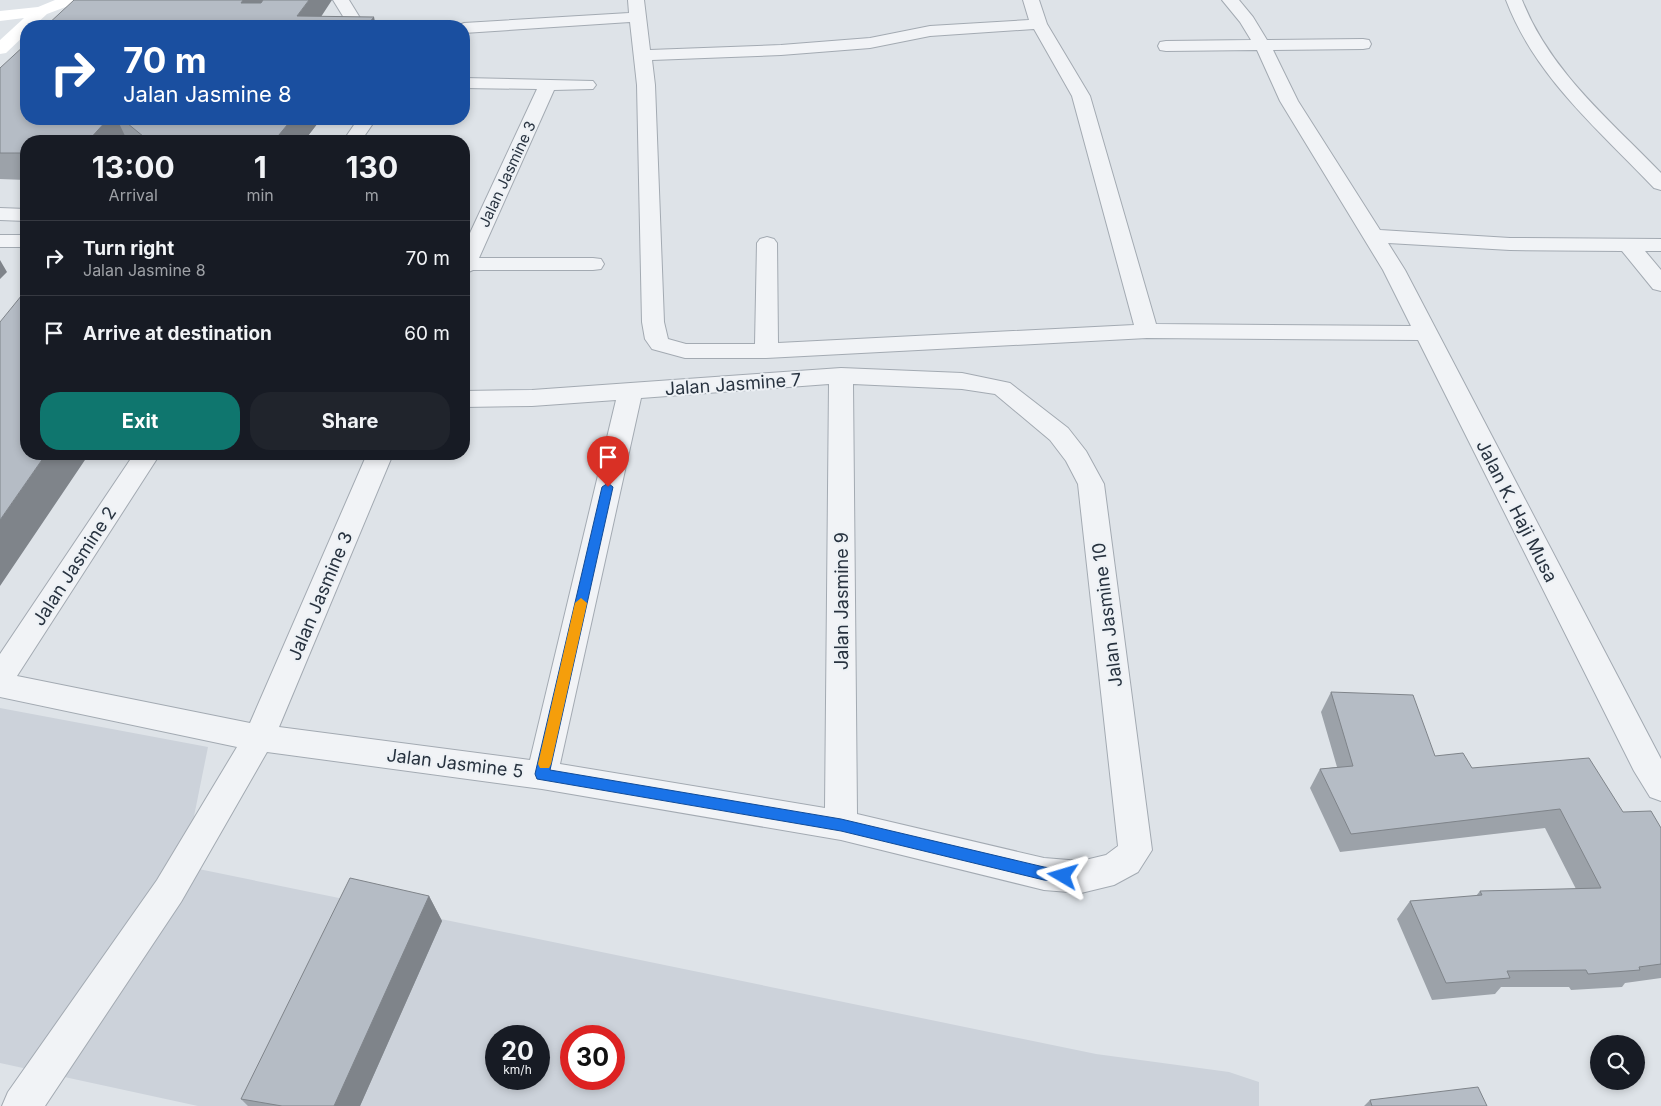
<!DOCTYPE html>
<style>
body{margin:0;font-family:Inter,sans-serif;background:#20242c;color:#f1f3f6;height:100vh;display:flex;flex-direction:column;font-size:19px;white-space:nowrap}
*{box-sizing:border-box;margin:0}
p{font-size:16px;color:#9ea1a6}
.icon{flex:none;width:28px;height:28px;fill:none;stroke:currentColor;stroke-width:2;stroke-linecap:round;stroke-linejoin:round}
.map{position:relative;flex:1;overflow:hidden}
.details{position:absolute;left:20px;top:135px;width:450px;height:325px;display:flex;flex-direction:column;background:#171b24;border-radius:20px;box-shadow:0 2px 8px #0003}
.details>*{flex:none}
.top-card{position:absolute;left:20px;top:20px;width:450px;height:105px;border-radius:20px;box-shadow:0 2px 8px #0003;background:#1a4fa0;color:#fff;overflow:hidden}
.fabs{position:absolute;left:1590px;top:1035px;display:grid;gap:10px}
.fabs a{display:grid;place-items:center;width:55px;height:55px;border-radius:50%;background:#171b24;box-shadow:0 2px 8px #0003;font-size:25px}
.speed{position:absolute;left:485px;top:1025px;display:flex;gap:10px;font-size:25px;font-weight:700;text-align:center}
.speed>*{display:grid;place-content:center;width:65px;height:65px;border-radius:50%;background:#171b24;box-shadow:0 2px 8px #0003;line-height:1}
.speed small{font-size:12px;font-weight:400}
.speed .limit{border:8px solid #d22;background:#fff;color:#111}
.pin{position:absolute;display:grid;place-items:center;width:42px;height:42px;color:#fff;margin:-51px -21px;border-radius:50% 50% 50% 0;rotate:-45deg;box-shadow:0 0 5px #0007}
.pin .icon{rotate:45deg}
.me{position:absolute;width:55px;margin:-28px;rotate:277deg;stroke-linejoin:round;filter:drop-shadow(0 0 4px #0008)}
.turn{display:flex;align-items:center;gap:18px;height:105px;padding:0 20px;font-size:22px}
.turn .icon{width:65px;height:65px;stroke-width:2.5}
.turn b{display:block;font-size:35px;line-height:42px}
.eta{display:flex;justify-content:space-evenly;align-items:center;height:85px;text-align:center}
.eta b{font-size:30px;font-weight:700;line-height:35px}
.button{display:flex;gap:10px;margin-top:auto;padding:10px 20px}
.button a{flex:1;height:58px;border-radius:20px;background:#0f766e;color:#fff;font-size:20px;font-weight:700;line-height:58px;text-align:center}
.button a+a{background:#20242c;color:#f1f3f6}
ul{padding:0;list-style:none}
li{display:flex;align-items:center;gap:15px;height:75px;padding:0 20px;border-top:1px solid #363941}
li div{flex:1}
li b{display:block;font-size:19px}
li em{font-style:normal}
.map>svg:first-child{display:block}
.built{fill:#ccd2da;fill-rule:evenodd}
.lines{fill:none;stroke-linecap:round;stroke-linejoin:round}
.street-casing{stroke:#a3aab2;stroke-width:2}
.street{fill:#f1f3f6;fill-rule:evenodd}
.secondary{fill:#fff;fill-rule:evenodd}
.wall{fill:#9ca2a9}
.shaded-wall{fill:#7f848a}
.building{fill:#b5bcc5;stroke:#7f848a}
.route{fill:#1a73e8;stroke:#114b97}
.slow{fill:#f59e0b}
.labels{text-anchor:middle;dominant-baseline:central;stroke-width:4;stroke-linejoin:round;paint-order:stroke}
.far-street-label{font-size:15px;fill:#27323f;stroke:#edf1f5}
.street-label{font-size:18px;fill:#27323f;stroke:#edf1f5}
</style>
<div class="map">
<svg width="1661" height="1106" viewBox="0 0 1661 1106">
<rect width="100%" height="100%" fill="#dee3e8"/>
<path class="built" d="M0,708L208,747L184,866L1096,1054L1229,1072L1259,1082V1106H198L0,1063ZM496,1036H539V1079H496ZM571,1036H614V1079H571Z"/>
<g class="lines">
<defs>
<path id="street" d="M333,0H349L365,26H349Z
M628,0H644L650,50L781,45L870,38L930,26L1029,20L1023,0H1039L1047,24L1090,96L1156,324L1411,326L1383,270L1280,101L1257,50L1166,51L1160,50L1158,46L1160,42L1166,41L1251,40L1240,22L1222,0H1239L1253,17L1267,40L1363,39L1369,40L1371,44L1369,48L1363,49L1273,50L1298,101L1380,230L1510,238L1661,239V251H1645L1661,270V291L1653,289L1622,251L1510,250L1388,243L1405,270L1661,759V801L1650,797L1634,771L1418,340L1147,338L766,358H685L652,349L645,339L642,322L637,85L630,22L464,33V26H457L464,23L629,13ZM1034,29L1072,96L1134,325L778,343L777,243L774,239L767,237L760,239L757,243L755,344H686L668,339L664,322L655,85L652,60L781,55L870,48L930,36Z
M1506,0H1522C1550,71 1609,119 1661,173V190L1654,188C1599,130 1535,77 1506,0Z
M464,78L593,81L596,85L593,89L554,90L479,258H593L601,259L604,264L601,269L593,270H473L464,274V246L537,89L464,88Z
M358,119H376L361,141H343Z
M0,208L26,209V221L0,220Z
M0,235H26V247H0Z
M841,368L962,373L1010,383L1068,428L1086,451L1104,484L1152,850L1138,872L1114,885L1081,893L1044,890L841,840L542,789L267,752L181,902L45,1106H2L8,1092L157,880L237,747L0,697V654L134,454H160L17,676L250,723L367,454H393L279,727L530,760L616,400L532,406L464,407V391L532,390ZM829,384L825,808L560,764L641,398ZM853,384L962,389L995,394L1050,440L1066,461L1078,484L1118,846L1106,855L1081,861L1044,858L857,814Z"/>
</defs>
<use href="#street" class="street-casing"/>
<use href="#street" class="street"/>
<path class="secondary" d="M55,0H78L76,3L47,14L34,26H26V34L6,53L0,54V40L24,18L0,21V11L38,7Z"/>
</g>
<path class="wall" d="M0,68L26,119H321L304,141H130L126,138L123,141H26V180L0,179Z
M1331,692L1435,756L1472,768L1623,812L1661,828V978L1625,983L1622,987L1571,990L1569,987H1501L1495,994L1432,1000L1397,919L1410,901L1476,896L1480,891L1576,889L1545,828L1340,852L1310,788L1320,769L1337,767L1321,712Z
M429,896L442,921L360,1106H248L241,1099Z
M1370,1100L1487,1106H1364Z"/>
<path class="shaded-wall" d="M243,0H266L261,12L241,3Z
M309,0H332L315,26L297,16Z
M374,17L376,26H366Z
M108,119H117L126,138L123,141H88Z
M292,119H321L304,141H274Z
M0,260L7,272L0,279Z
M46,454H89L0,586V520Z
M429,896L442,921L360,1106H334Z"/>
<path class="building" d="M74,0H243L241,3H261L263,0H309L297,16L374,17L366,26H46Z
M26,44V119H108L88,141L83,140V141H26V153H0V68Z
M122,119H292L274,141H149Z
M26,290V454H46L0,520V322Z
M1331,692L1413,695L1435,756L1463,753L1472,768L1589,758L1623,812L1651,811L1661,828V964L1639,967L1640,970L1588,974L1586,970L1507,971L1510,978L1446,983L1410,901L1482,895L1480,891L1601,888L1560,809L1351,834L1320,769L1353,766Z
M350,878L429,896L334,1106H282L241,1099Z
M1478,1087L1487,1106H1372L1370,1100Z"/>
<path class="route" d="M608,483L613,487L550,770L841,819L1044,867L1068,871L1070,876L1068,880L1063,882L1044,880L841,831L537,779L535,774L602,487Z"/>
<path class="slow" d="M581,598L587,603L551,764L549,768H540L538,764L575,603Z"/>
<g class="labels">
<g class="far-street-label">
<text transform="translate(507 174) rotate(-65)">Jalan Jasmine 3</text>
</g>
<g class="street-label">
<text transform="translate(733 384) rotate(-4)">Jalan Jasmine 7</text>
<text transform="translate(1517 511) rotate(63)">Jalan K. Haji Musa</text>
<text transform="translate(74 566) rotate(-57)">Jalan Jasmine 2</text>
<text transform="translate(320 596) rotate(-67)">Jalan Jasmine 3</text>
<text transform="translate(841 601) rotate(-90)">Jalan Jasmine 9</text>
<text transform="translate(1107 615) rotate(-97)">Jalan Jasmine 10</text>
<text transform="translate(455 763) rotate(7)">Jalan Jasmine 5</text>
</g>
</g>
</svg>
<div class="fabs">
<a><svg class="icon" aria-label="search" viewBox="0 0 24 24"><circle cx="10" cy="10" r="6"/><path d="M15 15l6 6"/></svg></a>
</div>
<div class="speed"><div>20<small>km/h</small></div><div class="limit">30</div></div>
<div class="pin" style="left:608px;top:487px;background:#d93025"><svg class="icon" aria-label="arrive" viewBox="0 0 24 24"><path d="M6 21V4h12l-3 4 3 4H6"/></svg></div>
<svg class="me" style="left:1063px;top:876px" viewBox="-20 -20 40 40"><path d="M0-17L14 15 0 8-14 15z" fill="#1a73e8" stroke="#fff" stroke-width="4"/></svg>
<div class="top-card">
<div class="turn"><svg class="icon" aria-label="right" viewBox="0 0 24 24"><path d="M7 20v-9h11M14 6l5 5-5 5"/></svg><div><b>70 m</b>Jalan Jasmine 8</div></div>
</div>
<section class="details">
<div class="eta">
<div><b>13:00</b><p>Arrival</p></div>
<div><b>1</b><p>min</p></div>
<div><b>130</b><p>m</p></div>
</div>
<ul>
<li><svg class="icon" aria-label="right" viewBox="0 0 24 24"><path d="M7 20v-9h11M14 6l5 5-5 5"/></svg><div><b>Turn right</b><p>Jalan Jasmine 8</p></div><em>70 m</em></li>
<li><svg class="icon" aria-label="arrive" viewBox="0 0 24 24"><path d="M6 21V4h12l-3 4 3 4H6"/></svg><div><b>Arrive at destination</b></div><em>60 m</em></li>
</ul>
<div class="button"><a>Exit</a><a>Share</a></div>
</section>
</div>
